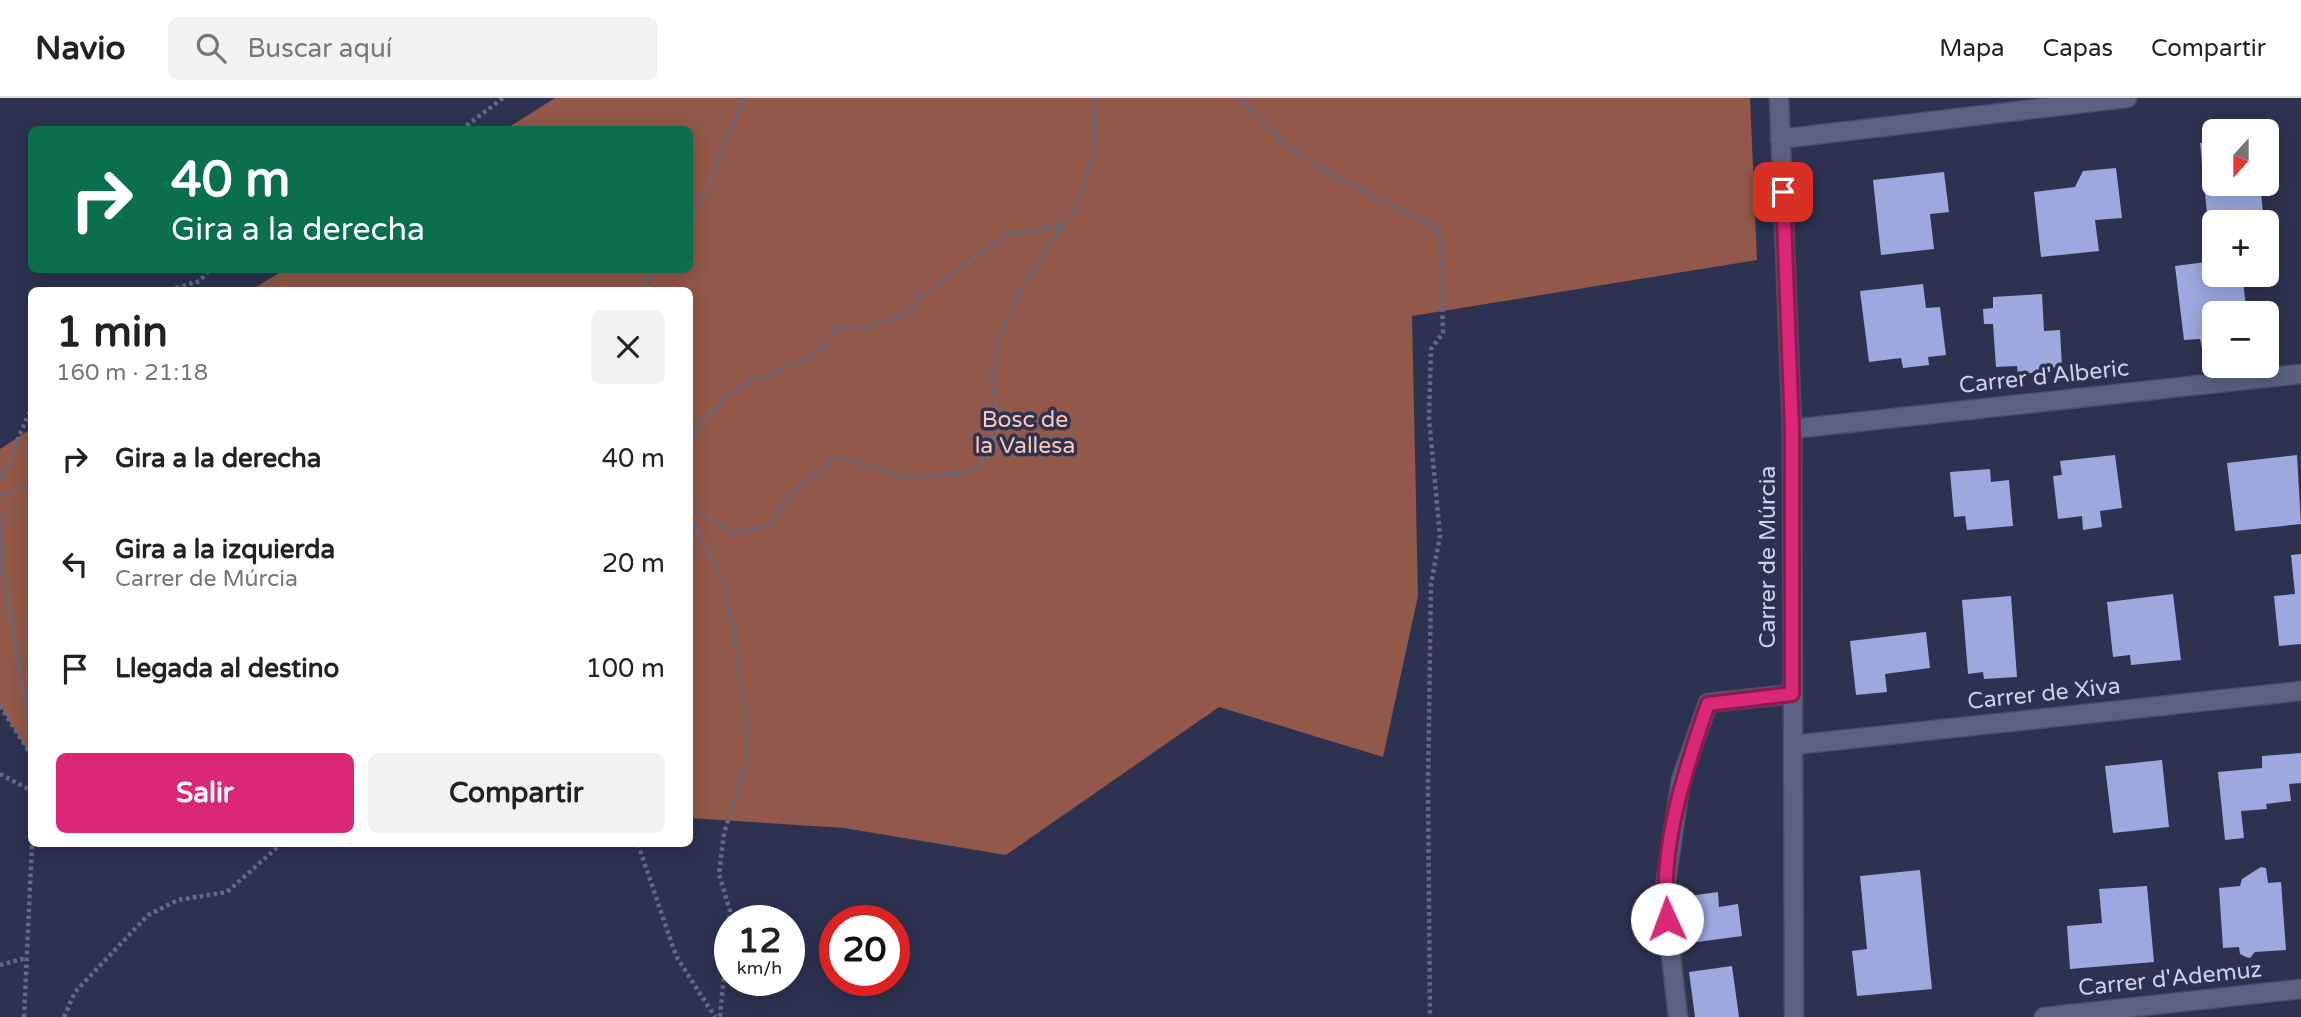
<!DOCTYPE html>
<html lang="es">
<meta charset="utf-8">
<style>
body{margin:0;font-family:"Varela Round",sans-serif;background:#f2f2f2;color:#222;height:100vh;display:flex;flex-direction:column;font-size:26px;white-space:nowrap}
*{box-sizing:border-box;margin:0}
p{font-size:23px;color:#767676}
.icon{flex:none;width:38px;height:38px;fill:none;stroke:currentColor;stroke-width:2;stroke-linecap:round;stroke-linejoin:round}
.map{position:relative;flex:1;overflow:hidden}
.drawer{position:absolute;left:28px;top:189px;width:665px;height:560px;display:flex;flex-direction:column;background:#fff;border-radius:10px;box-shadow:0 4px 18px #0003}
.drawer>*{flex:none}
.guide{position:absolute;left:28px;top:28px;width:665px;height:147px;border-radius:10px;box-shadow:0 4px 18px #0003;background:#0b6e4f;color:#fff;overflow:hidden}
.needle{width:46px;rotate:201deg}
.buttons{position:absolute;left:2202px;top:21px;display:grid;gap:14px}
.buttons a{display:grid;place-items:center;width:77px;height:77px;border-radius:10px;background:#fff;box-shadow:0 4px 18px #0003;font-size:35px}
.speed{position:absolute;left:714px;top:807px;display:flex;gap:14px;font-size:35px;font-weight:700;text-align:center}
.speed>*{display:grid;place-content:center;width:91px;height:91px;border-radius:50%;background:#fff;box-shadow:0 4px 18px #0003;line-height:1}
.speed small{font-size:18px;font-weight:400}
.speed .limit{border:10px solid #d22;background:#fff;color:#111}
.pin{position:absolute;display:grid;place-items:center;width:60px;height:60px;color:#fff;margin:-30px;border-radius:14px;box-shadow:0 4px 10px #0006}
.me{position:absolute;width:77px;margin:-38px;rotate:358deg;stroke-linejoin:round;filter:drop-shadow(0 0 5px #0008)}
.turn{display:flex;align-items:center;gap:24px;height:147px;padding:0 28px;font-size:32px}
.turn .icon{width:91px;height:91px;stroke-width:2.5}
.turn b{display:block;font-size:49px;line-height:60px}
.round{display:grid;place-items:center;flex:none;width:74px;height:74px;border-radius:10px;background:#f2f2f2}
.head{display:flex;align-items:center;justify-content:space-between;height:119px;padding:0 28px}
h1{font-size:42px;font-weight:700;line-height:52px}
.button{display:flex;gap:14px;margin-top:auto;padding:14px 28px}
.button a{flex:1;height:80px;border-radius:10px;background:#db2777;color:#fff;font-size:28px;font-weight:700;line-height:80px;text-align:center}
.button a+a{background:#f2f2f2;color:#222}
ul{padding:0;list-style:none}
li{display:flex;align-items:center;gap:21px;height:105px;padding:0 28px}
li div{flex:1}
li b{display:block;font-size:26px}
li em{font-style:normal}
header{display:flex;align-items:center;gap:42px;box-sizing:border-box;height:98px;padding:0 35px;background:#fff;border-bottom:2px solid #e0e0e0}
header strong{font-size:33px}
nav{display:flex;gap:38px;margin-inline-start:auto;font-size:24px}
.search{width:490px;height:63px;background:#f2f2f2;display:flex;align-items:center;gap:18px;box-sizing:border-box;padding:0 24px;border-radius:10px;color:#767676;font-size:26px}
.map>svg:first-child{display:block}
.forest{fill:#925849}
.building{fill:#9da8df}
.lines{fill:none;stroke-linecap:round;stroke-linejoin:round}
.service-casing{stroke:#494d66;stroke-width:21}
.minor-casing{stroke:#494d66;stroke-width:21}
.path{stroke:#656a84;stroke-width:4.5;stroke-dasharray:3.5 3.5;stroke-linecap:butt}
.service{stroke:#5b6182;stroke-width:18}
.minor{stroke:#5b6182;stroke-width:18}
.route-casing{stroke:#8e194d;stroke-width:18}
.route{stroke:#db2777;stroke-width:12}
.labels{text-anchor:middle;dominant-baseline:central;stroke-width:7;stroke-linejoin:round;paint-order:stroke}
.street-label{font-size:23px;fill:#cdd1e5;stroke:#2d3250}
.park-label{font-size:23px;fill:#fdc7b8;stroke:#2d3250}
</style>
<header>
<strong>Navio</strong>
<div class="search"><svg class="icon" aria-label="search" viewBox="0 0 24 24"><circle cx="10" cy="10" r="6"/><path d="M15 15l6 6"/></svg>Buscar aquí</div>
<nav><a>Mapa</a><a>Capas</a><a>Compartir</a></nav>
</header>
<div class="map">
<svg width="2301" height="919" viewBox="0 0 2301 919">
<rect width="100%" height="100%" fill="#2d3250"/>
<path class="forest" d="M555,0H1750L1757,162L1412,218L1418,498L1383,659L1219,609L1006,757L844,730L690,720V192H251L284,172H690V32L506,31Z
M31,331V658L0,608V351Z"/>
<path class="building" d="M2214,44V86H2260L2263,114L2252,116V124H2214V116H2207L2200,45Z
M2116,70L2122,120L2095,122L2099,153L2041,159L2034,94L2075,89L2083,73Z
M1944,74L1949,114L1930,116L1934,151L1881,157L1873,82Z
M2214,163V177H2242L2247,215H2214V248L2202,250L2200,241L2184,242L2175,168Z
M1923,186L1926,210L1940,209L1946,257L1928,259L1929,267L1903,270L1901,260L1869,264L1860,193Z
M2042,196L2044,233L2060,232L2062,269L2045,270L2047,274L2018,276L2017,268L1996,269L1993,226H1984L1983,211L1993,210V199Z
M2115,357L2122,410L2100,413L2102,429L2083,432L2082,418L2058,421L2053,378L2062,377L2060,363Z
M2297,357L2301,426L2235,433L2227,365Z
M1990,371L1991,384L2009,382L2013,428L1967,432L1965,418L1954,419L1950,374Z
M2301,456V546L2279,548L2274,498L2295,496L2291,457Z
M2173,496L2181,562L2131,567L2130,557L2113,559L2107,504Z
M2011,498L2017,579L1984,581L1983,574L1968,576L1962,502Z
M1926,534L1930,570L1885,576L1887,594L1856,597L1850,543Z
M2301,655V685L2289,686L2291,703L2266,706L2267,711L2241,713L2244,740L2225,742L2218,674L2262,670V658Z
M2162,662L2169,729L2113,735L2105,668Z
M2261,769L2266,770L2268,785L2281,784L2286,852L2255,854L2250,860L2246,859L2240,856L2239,849L2223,850L2219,790L2240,788L2242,781Z
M1920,772L1932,891L1857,898L1852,853L1867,851L1860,778Z
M2147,788L2154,864L2070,871L2067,828L2102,825L2099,791Z
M1718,794L1719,809L1738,806L1742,838L1682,846L1675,800Z
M1732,868L1739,919H1695L1689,874Z"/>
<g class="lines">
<defs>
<path id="service" d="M1678,919L1664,797L1681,682L1708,605L1792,596"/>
<path id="minor" d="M1779,0L1792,331L1794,919
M1780,41L2127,0
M1792,331L2301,276
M1793,647L2301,593
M2044,919L2301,891"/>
</defs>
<use href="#service" class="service-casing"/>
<use href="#minor" class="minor-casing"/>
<path class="path" d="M1238,0L1277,40L1329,76L1440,132L1443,235L1431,251L1429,320L1440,438L1431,486L1428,691L1430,919
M461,32L503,0
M690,128L744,0
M169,192L200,183L209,172
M640,192L656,172
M690,344C701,323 720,301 741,289C767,275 825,261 836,231L869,229L909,215L921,198L1008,136L1063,128
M0,381L32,309
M0,398L32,386
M690,409L733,436L770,427L791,395L839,358L903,379L963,376L986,361L999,318L992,281L998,242L1022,189L1077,107L1096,44L1093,0
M0,415L3,464
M690,420L725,486L745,613V669L724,735L719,776L730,813L720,919
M0,460L32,640
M0,608L32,658
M0,676L32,693
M638,746L676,858L715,919
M0,867L26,860
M24,919L32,746
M64,919L75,894L148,817L178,802L227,794L281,746"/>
<use href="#service" class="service"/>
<use href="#minor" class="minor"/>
</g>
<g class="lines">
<defs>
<path id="route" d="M1667,821C1659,750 1685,672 1708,606L1792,596V331L1783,94"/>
</defs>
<use href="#route" class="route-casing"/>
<use href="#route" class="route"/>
</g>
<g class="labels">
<g class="street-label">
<text transform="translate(2044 279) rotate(-6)">Carrer d'Alberic</text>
<text transform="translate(1768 459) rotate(-90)">Carrer de Múrcia</text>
<text transform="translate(2044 596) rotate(-6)">Carrer de Xiva</text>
<text transform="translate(2170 881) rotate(-6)">Carrer d'Ademuz</text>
</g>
<g class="park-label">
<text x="1025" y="322">Bosc de<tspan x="1025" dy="26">la Vallesa</tspan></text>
</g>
</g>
</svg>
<div class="buttons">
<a><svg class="needle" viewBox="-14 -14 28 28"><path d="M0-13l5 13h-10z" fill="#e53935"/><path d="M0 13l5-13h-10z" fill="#767676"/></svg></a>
<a>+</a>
<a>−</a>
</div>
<div class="speed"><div>12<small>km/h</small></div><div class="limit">20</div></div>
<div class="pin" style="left:1783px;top:94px;background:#d93025"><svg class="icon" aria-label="arrive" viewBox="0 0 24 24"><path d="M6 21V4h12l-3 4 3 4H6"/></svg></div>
<svg class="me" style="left:1667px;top:821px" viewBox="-20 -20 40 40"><circle r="19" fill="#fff"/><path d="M0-13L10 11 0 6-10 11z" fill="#db2777"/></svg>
<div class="guide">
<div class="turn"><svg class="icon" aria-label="right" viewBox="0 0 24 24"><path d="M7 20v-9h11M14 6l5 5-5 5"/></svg><div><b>40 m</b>Gira a la derecha</div></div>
</div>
<section class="drawer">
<div class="head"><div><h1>1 min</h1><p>160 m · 21:18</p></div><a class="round"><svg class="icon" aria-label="close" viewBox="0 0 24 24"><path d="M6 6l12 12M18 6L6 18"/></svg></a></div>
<ul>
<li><svg class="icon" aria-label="right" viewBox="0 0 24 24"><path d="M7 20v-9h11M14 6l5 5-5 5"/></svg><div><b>Gira a la derecha</b></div><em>40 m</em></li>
<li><svg class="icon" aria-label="left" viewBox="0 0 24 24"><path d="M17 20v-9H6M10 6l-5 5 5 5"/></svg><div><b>Gira a la izquierda</b><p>Carrer de Múrcia</p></div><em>20 m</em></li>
<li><svg class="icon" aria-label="arrive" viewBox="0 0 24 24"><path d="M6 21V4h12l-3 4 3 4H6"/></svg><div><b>Llegada al destino</b></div><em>100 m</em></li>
</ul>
<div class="button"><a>Salir</a><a>Compartir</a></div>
</section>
</div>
